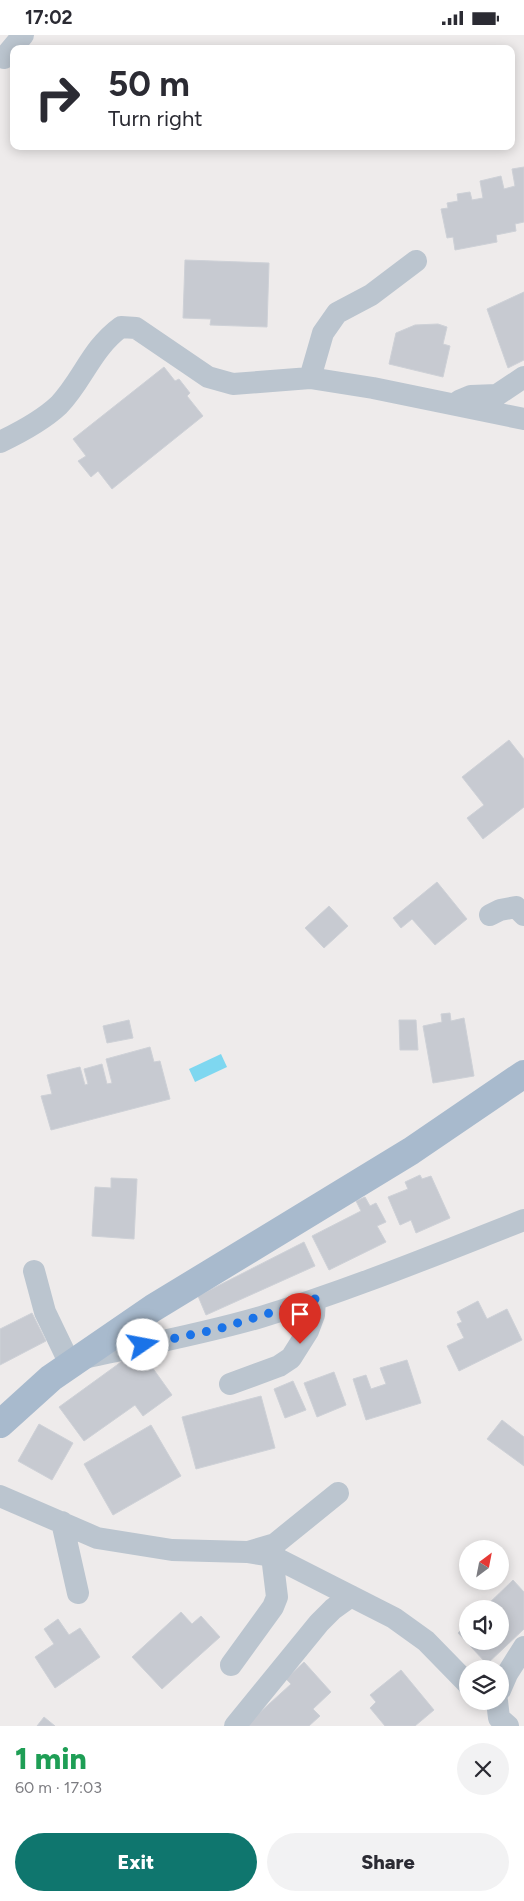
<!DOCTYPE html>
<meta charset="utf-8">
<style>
body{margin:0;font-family:Figtree,sans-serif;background:#f2f2f3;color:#2b2b33;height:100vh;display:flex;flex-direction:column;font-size:19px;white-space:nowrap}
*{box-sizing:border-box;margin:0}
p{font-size:16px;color:#7c7c81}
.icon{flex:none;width:28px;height:28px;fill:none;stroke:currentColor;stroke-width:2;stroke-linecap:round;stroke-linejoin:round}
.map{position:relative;height:1691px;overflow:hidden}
.sheet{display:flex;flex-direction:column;background:#fff;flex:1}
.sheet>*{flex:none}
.banner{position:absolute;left:10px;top:10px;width:505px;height:105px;border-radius:10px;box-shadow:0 2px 12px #0003;background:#fff;color:#2b2b33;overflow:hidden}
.needle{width:32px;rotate:32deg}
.fabs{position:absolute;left:459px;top:1505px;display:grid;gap:10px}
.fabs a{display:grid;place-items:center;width:50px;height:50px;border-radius:50%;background:#fff;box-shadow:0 2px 12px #0003;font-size:25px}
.pin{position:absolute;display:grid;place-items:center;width:42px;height:42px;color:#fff;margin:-51px -21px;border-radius:50% 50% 50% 0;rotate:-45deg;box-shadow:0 0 5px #0007}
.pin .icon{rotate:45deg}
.me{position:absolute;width:55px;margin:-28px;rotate:78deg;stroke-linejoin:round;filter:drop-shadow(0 0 4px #0008)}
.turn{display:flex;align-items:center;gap:18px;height:105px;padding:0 15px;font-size:22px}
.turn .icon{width:65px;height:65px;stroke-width:2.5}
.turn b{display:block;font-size:35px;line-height:42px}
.round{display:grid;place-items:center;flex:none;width:52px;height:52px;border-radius:26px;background:#f2f2f3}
.summary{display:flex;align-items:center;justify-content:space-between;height:85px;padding:0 15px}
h1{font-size:30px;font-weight:800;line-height:38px;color:#1e9e55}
.cta{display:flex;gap:10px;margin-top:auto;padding:10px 15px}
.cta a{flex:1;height:58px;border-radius:30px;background:#0f766e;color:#fff;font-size:20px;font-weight:800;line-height:58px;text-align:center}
.cta a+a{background:#f2f2f3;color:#2b2b33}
.status{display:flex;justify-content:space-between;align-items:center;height:35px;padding:0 25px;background:#fff;direction:ltr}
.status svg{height:14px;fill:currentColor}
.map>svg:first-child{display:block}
.water{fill:#7ed7f0}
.building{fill:#c7cad1;stroke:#ced1d7}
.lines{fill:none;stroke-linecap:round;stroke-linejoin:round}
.street{stroke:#bbc5cf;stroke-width:22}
.primary{stroke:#a8bacd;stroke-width:28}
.route{stroke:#1a73e8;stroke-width:9;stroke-dasharray:0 16.2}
</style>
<div class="status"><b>17:02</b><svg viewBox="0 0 49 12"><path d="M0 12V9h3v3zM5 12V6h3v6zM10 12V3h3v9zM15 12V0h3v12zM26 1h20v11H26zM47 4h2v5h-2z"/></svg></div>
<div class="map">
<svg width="524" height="1691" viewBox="0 0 524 1691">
<rect width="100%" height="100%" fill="#eeebeb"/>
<path class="water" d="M221,1019L227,1032L195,1047L189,1034Z"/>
<path class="building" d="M524,132V187L515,189L516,196L496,200L497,207L455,215L453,202L447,203L441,174L448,173L447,168L458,166L457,159L470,157L472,165L483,163L480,146L501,141L504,154L515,151L512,134Z
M185,225L269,228L267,292L210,290L211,284L183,283Z
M524,257V325L508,333L487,274Z
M438,289L447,292L443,309L450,311L443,342L389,329L396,298L415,290Z
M164,332L175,346L179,344L190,358L187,361L203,381L112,454L98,436L91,442L78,426L86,421L73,404Z
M509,705L524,724V772L483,804L467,783L484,770L462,742Z
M437,847L467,884L435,910L412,884L401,893L393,883Z
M329,871L348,891L324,913L305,893Z
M450,978L451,986L464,983L474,1041L433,1048L423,991L442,987L441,979Z
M129,985L133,1003L107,1008L103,991Z
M399,985H416L418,1015H400Z
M150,1012L154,1027L160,1026L170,1064L51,1095L41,1061L52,1059L47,1040L80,1032L85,1050L88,1049L84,1034L102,1029L107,1049L112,1048L106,1024Z
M420,1140L422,1144L431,1141L450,1183L416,1198L411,1185L400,1190L388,1162L408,1154L405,1147Z
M111,1143L137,1144L134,1204L92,1201L95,1152L111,1153Z
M365,1162L370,1171L376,1168L386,1187L377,1191L386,1207L329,1235L312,1201L361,1176L356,1166Z
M304,1207L315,1231L206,1280L198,1261Z
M478,1266L487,1284L507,1274L522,1305L459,1336L447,1311L464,1303L457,1289L462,1287L457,1277Z
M32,1278L46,1306L0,1330V1294Z
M139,1314L172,1360L143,1381L135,1370L84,1406L59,1372Z
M407,1325L421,1368L366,1385L353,1344L366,1340L371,1354L386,1349L380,1333Z
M334,1337L346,1370L317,1382L304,1348Z
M293,1346L306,1375L285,1383L274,1354Z
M261,1361L275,1413L196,1434L182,1382Z
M502,1385L524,1402V1431L487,1404Z
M39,1389L73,1408L52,1445L18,1426Z
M151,1390L181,1441L113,1480L84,1429Z
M513,1545L524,1557V1594L487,1629L458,1598L468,1589V1606H500V1574H483Z
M181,1577L192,1589L201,1581L220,1602L162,1654L132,1622Z
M58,1584L69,1600L80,1593L100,1622L55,1653L35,1622L54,1609L44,1594Z
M304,1627L331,1657L313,1674L320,1681L309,1691H249L247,1689L291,1649L286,1644Z
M401,1635L434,1675L415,1691H385L370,1673L376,1667L370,1660Z
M44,1682L55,1691H37Z"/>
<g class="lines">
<path class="street" d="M4,23L23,0
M310,343L323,298L337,278L371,260L416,226
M459,366L471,361L497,360L524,342
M0,407C21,397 42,386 59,370C83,345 91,314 121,292L136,293L208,342L233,349L310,343L373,353L524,384
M490,880L500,875L516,872L524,880
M34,1236L45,1277L70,1329
M84,1323C143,1310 203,1299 261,1282C350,1255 437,1219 524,1185
M230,1349L279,1331L291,1323L308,1296L314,1280L315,1265
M0,1461L97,1503L172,1515L247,1517L272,1521L394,1583L426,1606L468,1649
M62,1487L78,1558
M248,1517L275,1509L338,1458
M231,1630L273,1572L277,1562L272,1521
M500,1655L507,1639L524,1612
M497,1666L499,1683L508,1691
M235,1691L319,1588L333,1574L351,1561"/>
<path class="primary" d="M0,1389L51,1343L153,1273L411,1116L524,1039"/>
</g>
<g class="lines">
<path class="route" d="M143,1310L218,1294L315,1264L314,1280L300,1309"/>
</g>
</svg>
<div class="fabs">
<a><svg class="needle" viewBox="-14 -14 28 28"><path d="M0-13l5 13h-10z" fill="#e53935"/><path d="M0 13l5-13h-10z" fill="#7c7c81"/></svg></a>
<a><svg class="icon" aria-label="sound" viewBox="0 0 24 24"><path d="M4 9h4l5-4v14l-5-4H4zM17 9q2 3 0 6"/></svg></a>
<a><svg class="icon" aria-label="layers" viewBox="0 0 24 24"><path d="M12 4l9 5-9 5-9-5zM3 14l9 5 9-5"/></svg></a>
</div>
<div class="pin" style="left:300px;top:1309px;background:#d93025"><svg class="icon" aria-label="arrive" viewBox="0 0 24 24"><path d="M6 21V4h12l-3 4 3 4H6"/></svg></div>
<svg class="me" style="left:143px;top:1310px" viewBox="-20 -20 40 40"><circle r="19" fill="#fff"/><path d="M0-13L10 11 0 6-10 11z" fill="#1a73e8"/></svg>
<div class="banner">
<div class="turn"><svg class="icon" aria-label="right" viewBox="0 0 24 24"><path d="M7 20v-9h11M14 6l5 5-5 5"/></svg><div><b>50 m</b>Turn right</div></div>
</div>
</div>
<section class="sheet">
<div class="summary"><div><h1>1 min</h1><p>60 m · 17:03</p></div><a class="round"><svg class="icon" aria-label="close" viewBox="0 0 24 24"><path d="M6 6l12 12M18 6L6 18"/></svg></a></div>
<div class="cta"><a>Exit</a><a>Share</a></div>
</section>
